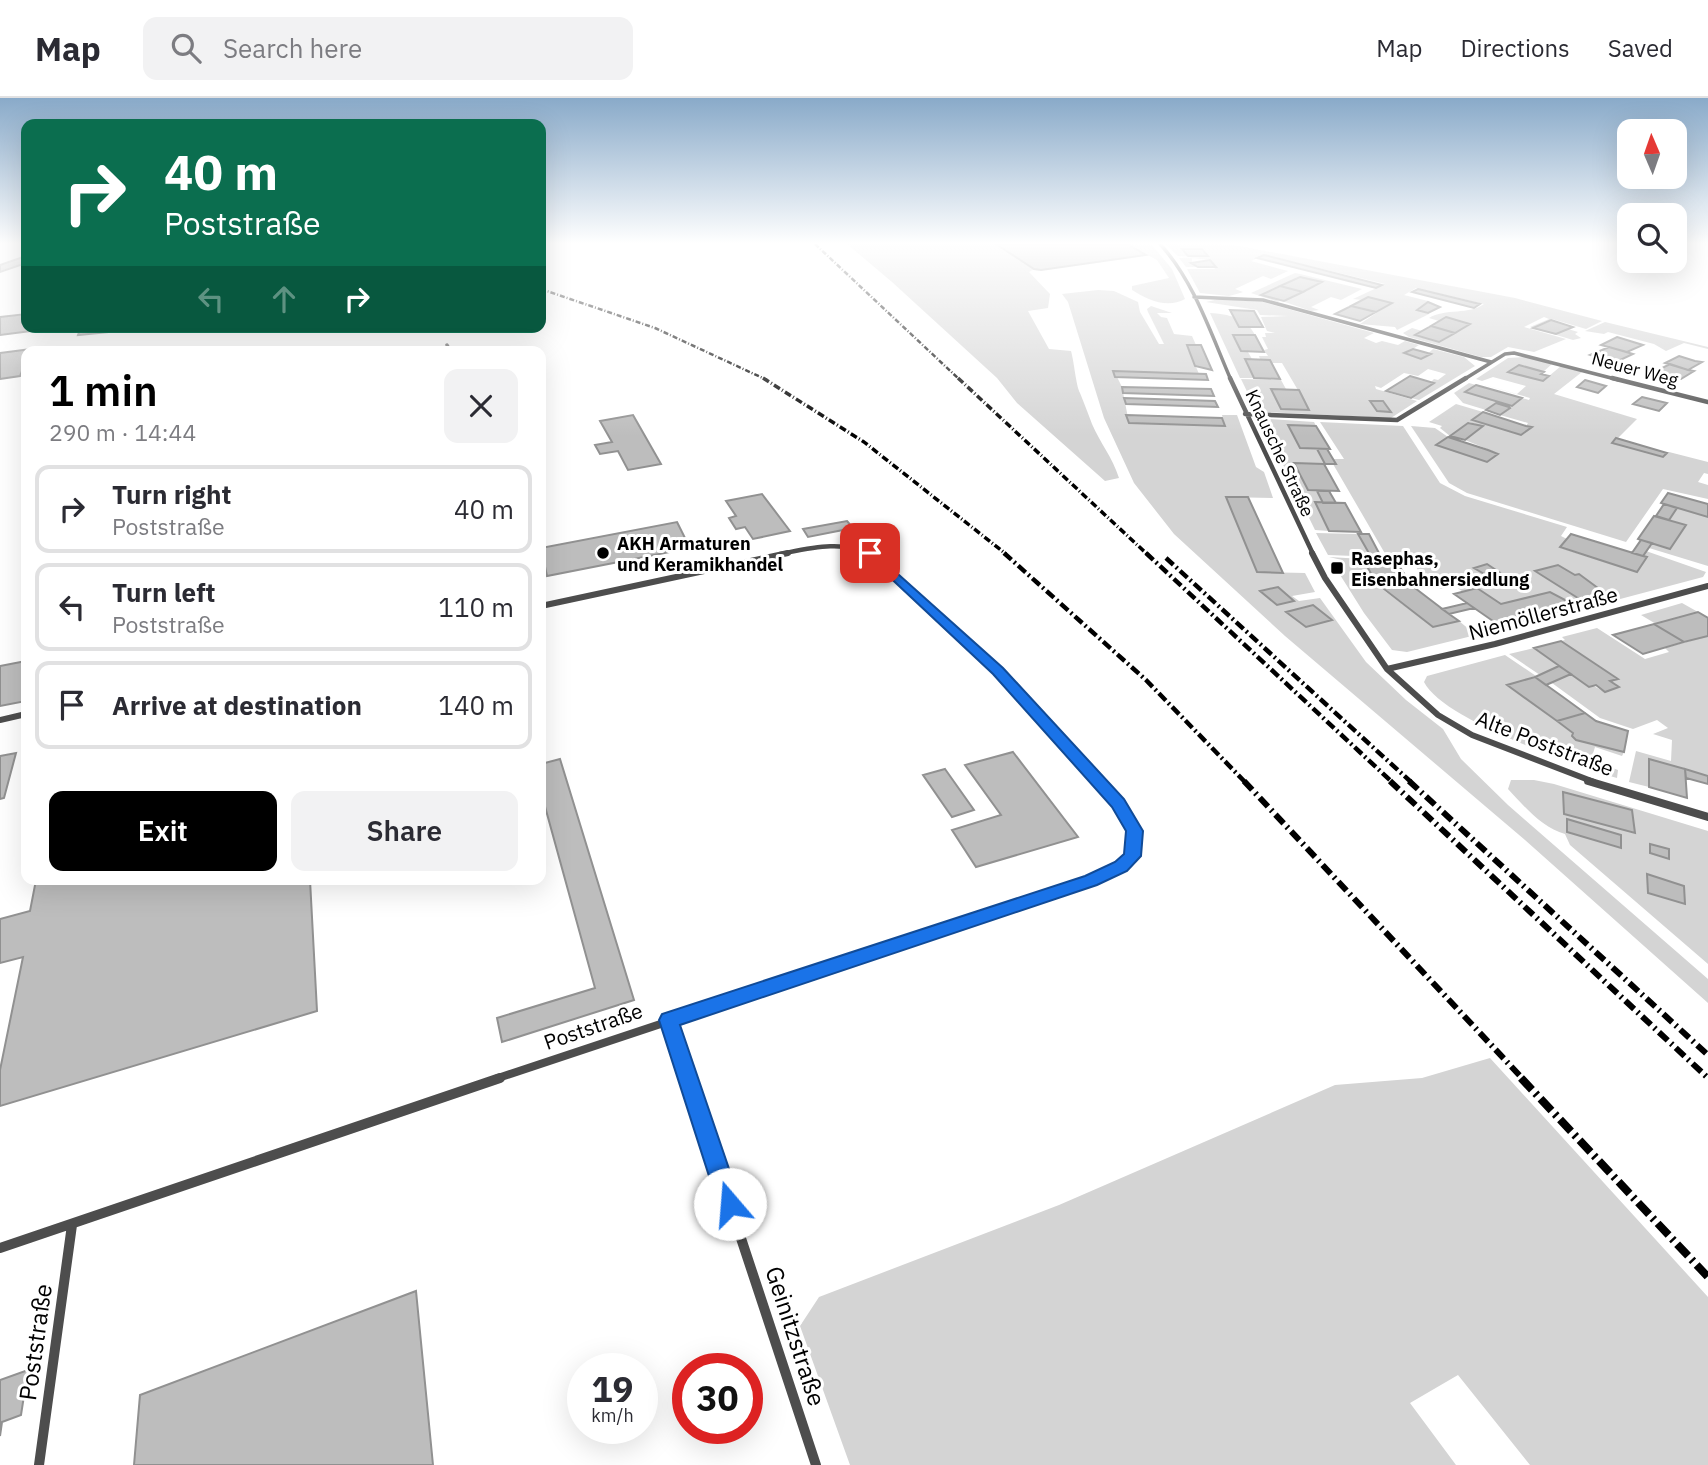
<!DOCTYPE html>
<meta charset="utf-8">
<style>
body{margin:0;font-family:"IBM Plex Sans",sans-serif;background:#f2f2f3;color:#2b2b33;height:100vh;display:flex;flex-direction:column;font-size:26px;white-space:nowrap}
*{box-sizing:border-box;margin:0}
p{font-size:23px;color:#7c7c81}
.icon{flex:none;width:38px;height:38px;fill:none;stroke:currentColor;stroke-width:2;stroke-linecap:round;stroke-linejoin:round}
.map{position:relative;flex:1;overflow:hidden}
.side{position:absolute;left:21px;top:248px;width:525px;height:539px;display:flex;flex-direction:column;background:#fff;border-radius:14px;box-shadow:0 7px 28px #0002}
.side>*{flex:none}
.banner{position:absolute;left:21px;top:21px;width:525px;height:214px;border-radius:14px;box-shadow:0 7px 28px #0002;background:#0b6e4f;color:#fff;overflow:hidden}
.needle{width:46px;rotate:358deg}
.fabs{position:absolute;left:1617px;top:21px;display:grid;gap:14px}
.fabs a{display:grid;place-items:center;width:70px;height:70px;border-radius:14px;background:#fff;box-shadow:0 7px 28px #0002;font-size:35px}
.speed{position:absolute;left:567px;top:1255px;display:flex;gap:14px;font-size:35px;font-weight:700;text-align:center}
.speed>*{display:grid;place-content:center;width:91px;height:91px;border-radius:50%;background:#fff;box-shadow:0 7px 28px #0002;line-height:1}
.speed small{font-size:18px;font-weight:400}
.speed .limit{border:10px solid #d22;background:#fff;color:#111}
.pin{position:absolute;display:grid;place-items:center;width:60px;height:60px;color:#fff;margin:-30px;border-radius:14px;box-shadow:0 4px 10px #0006}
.me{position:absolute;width:77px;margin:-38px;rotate:342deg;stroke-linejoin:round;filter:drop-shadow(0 0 5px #0008)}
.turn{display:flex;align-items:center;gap:24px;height:147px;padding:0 28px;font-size:32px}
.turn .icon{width:91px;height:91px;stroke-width:2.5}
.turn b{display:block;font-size:49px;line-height:60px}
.lanes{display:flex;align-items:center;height:66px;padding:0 28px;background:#0003;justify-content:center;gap:35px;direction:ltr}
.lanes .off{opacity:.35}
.round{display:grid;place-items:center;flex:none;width:74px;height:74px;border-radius:14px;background:#f2f2f3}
.overview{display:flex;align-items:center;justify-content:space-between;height:119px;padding:0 28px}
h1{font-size:42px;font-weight:600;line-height:52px;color:#000}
.action{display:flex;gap:14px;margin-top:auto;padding:14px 28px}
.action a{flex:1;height:80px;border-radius:14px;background:#000;color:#fff;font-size:28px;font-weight:600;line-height:80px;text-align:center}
.action a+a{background:#f2f2f3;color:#2b2b33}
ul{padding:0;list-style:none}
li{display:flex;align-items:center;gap:21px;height:88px;margin:0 14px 10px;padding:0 14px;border:4px solid #e1e1e2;border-radius:14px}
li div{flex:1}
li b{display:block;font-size:26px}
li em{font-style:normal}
header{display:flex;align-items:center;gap:42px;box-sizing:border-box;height:98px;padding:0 35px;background:#fff;border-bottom:2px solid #e1e1e2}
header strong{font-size:33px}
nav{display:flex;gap:38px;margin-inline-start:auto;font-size:24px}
.search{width:490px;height:63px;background:#f2f2f3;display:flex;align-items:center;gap:18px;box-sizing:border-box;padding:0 24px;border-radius:14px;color:#7c7c81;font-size:26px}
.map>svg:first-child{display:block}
.green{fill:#d4d4d4;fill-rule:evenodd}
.building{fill:#bdbdbd;stroke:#919191;stroke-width:2}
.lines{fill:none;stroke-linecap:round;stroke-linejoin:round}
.street-far4{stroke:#4d4d4d;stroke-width:3.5}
.street-far3{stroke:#4d4d4d;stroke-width:4.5}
.street-far2{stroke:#4d4d4d;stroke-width:6}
.street-far1{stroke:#4d4d4d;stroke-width:8}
.street{stroke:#4d4d4d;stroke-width:10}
.rail-far4{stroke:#000;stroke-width:2.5;stroke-dasharray:5 2 1 2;stroke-linecap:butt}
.rail-far3{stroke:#000;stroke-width:3.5;stroke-dasharray:7 2.5 1 2.5;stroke-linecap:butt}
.rail-far2{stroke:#000;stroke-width:4.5;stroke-dasharray:10 3.5 2 3.5;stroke-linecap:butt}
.rail-far1{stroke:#000;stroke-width:6;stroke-dasharray:12 4.5 2 4.5;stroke-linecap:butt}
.rail{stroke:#000;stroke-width:8;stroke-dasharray:16 5 2.5 5;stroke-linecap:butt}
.route{fill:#1a73e8;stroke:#114b97;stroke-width:2}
.poi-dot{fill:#000;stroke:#fff;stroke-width:2.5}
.labels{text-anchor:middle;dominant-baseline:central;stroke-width:6;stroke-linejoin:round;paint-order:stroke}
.far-street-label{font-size:18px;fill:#000;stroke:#fff}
.far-poi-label{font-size:18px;font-weight:bold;fill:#000;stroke:#fff;text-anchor:start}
.street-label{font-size:21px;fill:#000;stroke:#fff}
.near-street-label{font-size:24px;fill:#000;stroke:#fff}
</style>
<header>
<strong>Map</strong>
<div class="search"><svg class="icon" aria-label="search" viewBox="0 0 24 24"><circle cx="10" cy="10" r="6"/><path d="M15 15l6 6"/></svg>Search here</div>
<nav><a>Map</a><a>Directions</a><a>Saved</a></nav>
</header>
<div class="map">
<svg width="1708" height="1367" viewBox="0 0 1708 1367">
<rect width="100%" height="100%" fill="#fff"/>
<path class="green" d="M847,146H996L1034,171L1029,174L1050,196L1048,210L1028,213L1049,251L1071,253C1074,263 1076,288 1080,295C1084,305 1088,315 1092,326C1100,345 1112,358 1119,380L1105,383L1017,305L997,280L892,184Z
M1127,146L1152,147L1172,171L1185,201C1167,211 1148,202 1132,192V188L1169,180L1157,162Z
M1165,146L1234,147L1515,200L1602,223L1586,231L1552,221L1534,229L1556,236L1568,231L1578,234L1575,236L1581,240L1573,242L1530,229L1549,221L1544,219L1524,229L1566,241L1534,254L1508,249L1491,259H1481L1409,239L1403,235L1412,230L1422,233L1416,238L1439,244L1470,226L1446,219L1439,223L1429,220C1445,210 1470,217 1484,206L1416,190L1404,197L1428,203L1416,212L1429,216L1397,232L1395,229L1360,226L1391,205L1353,201L1385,186L1265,157L1251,163L1288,173L1271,181L1263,178L1235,191L1243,194L1240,195L1229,198L1200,195L1187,171H1215L1210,162L1192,160V166L1198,169H1186L1179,160L1204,159L1178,158Z
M1295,175L1300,176L1362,191L1341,202L1331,199L1311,209L1319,212L1311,213L1282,203L1321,184L1300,179L1262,197L1279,203L1278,204L1251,195Z
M1098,192L1114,193L1138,204L1140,214L1159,246H1164L1148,214L1147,211L1151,208L1172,215H1157L1161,219L1167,220L1174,236L1192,238L1196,247H1187L1199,276L1114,273L1122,289L1129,325L1225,328L1222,317H1237L1256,369L1264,374L1273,400L1226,399L1257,474L1305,475L1315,494L1292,498L1299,503L1320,500L1366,564L1406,602L1443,631L1461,661L1508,707L1708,881V905L1525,742L1285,538L1174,436L1134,385L1104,320L1068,204L1062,196Z
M1219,201L1263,204L1374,235L1364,240L1376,245L1382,243L1398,247L1405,243L1419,247L1405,256L1422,261L1433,251L1464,259L1475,268L1419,302L1411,300L1433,285L1431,284L1434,281L1438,282L1446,276L1428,271L1418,278L1404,275L1381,290L1375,288L1376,291L1417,303L1391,320L1263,314L1255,310L1241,281L1281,282L1286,291H1272L1309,311L1282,265H1272L1270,262L1260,261L1259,258H1268L1264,252L1268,251L1262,239H1266L1265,235H1275L1267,233L1261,219L1288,218L1260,217L1257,212L1206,204Z
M1210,215C1228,216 1247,220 1255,237H1233L1241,253L1248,254L1252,261H1245L1254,280H1240Z
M1605,224L1708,249V251L1684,245L1666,253L1654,246L1608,234L1604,236L1585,233Z
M1525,259L1552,266L1543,274L1519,267L1509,274L1543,283L1561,268L1582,274L1554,296L1637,321L1613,345L1662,359L1669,354L1708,364V376L1704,375L1698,384L1708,387V401L1663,391L1626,444L1467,395L1449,385L1411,328L1435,330L1448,339L1437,347L1487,364L1497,355L1465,342L1482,328L1469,324L1450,338L1440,330L1442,328L1429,324L1456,306L1483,314L1473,322L1522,337L1531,329L1526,328L1528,325L1500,317L1510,309L1496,305L1486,312L1463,305L1454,295L1469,285L1476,287L1466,294L1511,308L1522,300L1529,302L1530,300L1474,284L1517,296L1526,288L1493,279L1482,283L1476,281L1508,260Z
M1269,321L1314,324L1316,328H1288L1300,350L1317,351L1325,366H1294L1308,392L1317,393L1323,405L1329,433L1315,432L1262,324Z
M1320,324L1403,328L1440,385L1465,398L1567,429L1561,438L1567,441L1561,450L1637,474L1646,460L1643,458L1646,453L1706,474L1703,479L1560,517L1550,510L1567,506L1568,503L1550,494L1501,506L1477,490L1463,494L1455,488L1440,491L1422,478L1410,460L1387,459L1333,366H1336L1333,361H1344ZM1536,473L1579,477L1605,496L1581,502Z
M1677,410L1708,419V468L1649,450L1652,445L1670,451L1686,427L1669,422Z
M1316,435L1358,436L1370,457L1381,459L1328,457Z
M1329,459L1363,461L1374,481V485L1433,529L1459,523L1476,537L1407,554L1392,552L1364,515L1337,472L1335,469H1345L1342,462Z
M1682,505L1698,514L1656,526L1641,517Z
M1597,530L1645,561L1669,554L1665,550L1708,538V678L1649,662V689L1629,684L1636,653L1671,663L1672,642L1653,636L1668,630L1657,622L1633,631L1600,620L1552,585L1571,576L1605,594L1618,589L1610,583L1617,581L1561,543L1565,542L1562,539Z
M1534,550L1559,568L1540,577L1509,556Z
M1505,557L1536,578L1508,588L1573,635L1624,654L1622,658L1595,649L1591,662L1618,672L1617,680C1575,667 1443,622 1424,584L1427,578Z
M1511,682H1534L1554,686L1708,733V866L1570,747L1565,736C1542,730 1524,708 1508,691Z
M1490,960L1708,1199V1367H1530L1458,1277L1410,1305L1456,1367H850L800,1228L819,1199L1059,1107L1335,987L1422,980Z"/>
<path class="building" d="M996,146H1127L1146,157L1041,172L1034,171Z
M1182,151H1202L1208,158H1188Z
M1264,157L1382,187L1376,190L1257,160Z
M26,158V165L0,174V167Z
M1210,162L1216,169H1198L1191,165Z
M1300,179L1322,184L1303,194L1280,188Z
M1280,188L1303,194L1284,203L1261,197Z
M1418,191L1480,206L1474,210L1412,194Z
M1368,199L1392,205L1376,214L1351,208Z
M1428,204L1440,209L1428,215L1417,212Z
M1351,208L1376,214L1360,223L1335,216Z
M1230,212L1254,213L1263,229H1239Z
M26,216V229H62L0,237V219Z
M1446,219L1470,226L1455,235L1431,228Z
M1551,222L1573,229L1556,236L1533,230Z
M1431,228L1455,235L1439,244L1415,237Z
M81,229H109L108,234L78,237Z
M1233,237H1255L1264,254L1241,253Z
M1617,239L1643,247L1627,254L1601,247Z
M1187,247H1201L1212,272L1195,268Z
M1609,249L1633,256L1614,265L1590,257Z
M31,251L26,254V263L20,278L0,281V255Z
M1413,251L1424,254L1431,256L1421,261L1404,255Z
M1679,258L1695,263L1702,264L1688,272L1665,265Z
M1245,261L1270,262L1280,281L1254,280Z
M1670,266L1688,272L1694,273L1681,281L1656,273Z
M1519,267L1544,274L1541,276L1549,278L1543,283L1508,274Z
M1113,273L1206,276L1208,282L1115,279Z
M1410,278L1434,285L1411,300L1386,293Z
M1585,282L1606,288L1598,295L1577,289Z
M1476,287L1522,300L1512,308L1465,294Z
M1122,289L1211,291L1214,298L1123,295Z
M1271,291L1299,292L1309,312L1281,311Z
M1642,299L1667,305L1659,313L1633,306Z
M1124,300L1215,303L1218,309L1126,306Z
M1370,303H1383L1391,314L1377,313Z
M1496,305L1509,309L1510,310L1500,317L1486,312Z
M1483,314L1526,328L1532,329L1521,337L1472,322Z
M633,317L661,366L628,372L618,353L600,356L595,347L612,344L600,323Z
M1126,317L1222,320L1225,328L1129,325Z
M1468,325L1483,328L1465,342L1450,338Z
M1288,327L1316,328L1330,351L1300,350Z
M1448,339L1488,352L1498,356L1487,364L1436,347Z
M1616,340L1667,355L1663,359L1612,345Z
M1317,351H1327L1336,366H1325Z
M1294,365L1324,366L1339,393L1308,392Z
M1317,393H1329L1336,405H1323Z
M1668,395L1708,406V419L1661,405Z
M762,396L790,433L753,441L745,429L736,431L729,420L736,418L726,403Z
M1226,399H1248L1283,475L1257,474Z
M1315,404L1345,405L1361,434L1329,433Z
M1664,406L1677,410L1669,422L1656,418Z
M1654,418L1686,427L1670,451L1638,441Z
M847,423L853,430L808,439L803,431Z
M677,424L690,450L547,478L541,450Z
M1358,436H1369L1380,457H1370Z
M1571,436L1643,458L1647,459L1637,474L1560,449Z
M1641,442L1652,445L1643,458L1632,455Z
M1363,461H1395L1411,487L1374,485L1372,483L1374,481Z
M1487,466L1499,474L1486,477L1474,470Z
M1558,467L1575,477L1579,476L1606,496L1581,502L1535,473Z
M1411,487L1449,516L1459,523L1433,529L1380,488Z
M1278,489L1294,503L1277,507L1260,493Z
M1477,490L1501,506L1550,494L1569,504L1519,519L1526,524L1503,530L1454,496Z
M1467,505L1474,510L1449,516L1442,511Z
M1313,507L1332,522L1306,529L1286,514Z
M1698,514L1708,520V538L1684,544L1654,526Z
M1654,526L1684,544L1643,556L1613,537Z
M1561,543L1618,581L1610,583L1619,589L1605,594L1596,587L1589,589L1534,550Z
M26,563V603L0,608V568Z
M1559,568L1571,576L1546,587L1535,579Z
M1535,579L1563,599L1585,615L1557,623L1507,587Z
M1585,615L1596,623L1628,633L1624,654L1576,642L1572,638L1573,635L1557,623Z
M1013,654L1078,739L976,769L952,732L1001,717L965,667Z
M16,655L4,700L0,701V658Z
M560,661L634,902L502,944L497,920L595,890L541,694V666Z
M1649,661L1685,671L1687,700L1649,689Z
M945,671L974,712L952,719L923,677Z
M1685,671L1708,678V686L1686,680Z
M1563,694L1632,712L1635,735L1564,716Z
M1567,721L1621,737V750L1567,734Z
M1650,746L1669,751V761L1650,755Z
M1647,776L1684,788L1685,806L1648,795Z
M36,782H310L317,913L0,1008V972L23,859L0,865V821L30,813Z
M416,1193L433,1367H134L140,1297Z
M28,1272L21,1317L2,1324L0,1338V1282Z"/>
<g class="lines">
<path class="street-far4" d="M1160,146C1194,183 1211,236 1231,282
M1194,199L1263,202L1491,264
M447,247L451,254
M1463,282L1505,256L1514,255L1619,282"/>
<path class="street-far3" d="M1230,280L1313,456
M1612,280L1708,304
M1245,316L1397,322L1466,280
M848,449L877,431
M780,456C811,450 841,442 872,456"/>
<path class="street-far2" d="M869,455L998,573L1099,684
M1312,455L1325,480L1387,571L1438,617L1472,637L1594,684
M541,508L788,455
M1387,571L1495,546L1708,488
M0,622L26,616"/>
<path class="street-far1" d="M1588,683L1708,719
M669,922L689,981
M495,981L1091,783L1121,769L1132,758L1134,733L1118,705L1098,683"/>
<path class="street" d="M688,980L816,1367
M0,1150L500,980
M39,1367L72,1127"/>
<path class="rail-far4" d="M815,146L960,282
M541,191L655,230L767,282"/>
<path class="rail-far3" d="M763,280L864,344L1006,456
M958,280L1147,456"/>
<path class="rail-far2" d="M1004,455L1146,582L1245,684
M1146,455L1392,684
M1166,460L1411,684"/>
<path class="rail-far1" d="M1244,683L1523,981
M1390,683L1708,980
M1409,683L1708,957"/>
<path class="rail" d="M1521,980L1708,1179"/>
</g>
<linearGradient id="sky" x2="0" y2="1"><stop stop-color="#89aac9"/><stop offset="0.43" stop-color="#fff"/><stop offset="1" stop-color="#fff" stop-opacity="0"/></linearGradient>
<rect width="1708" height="338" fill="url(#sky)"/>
<path class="route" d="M870,451L1003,570L1124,701L1143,733L1141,758L1127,773L1097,787L680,927L741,1106L738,1114L730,1117L722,1114L718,1106L659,922L662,916L1085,778L1115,764L1124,756L1126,733L1112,709L993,576L866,457V452Z"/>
<g class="poi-dot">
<circle cx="603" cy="455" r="7"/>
<rect x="1330" y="463" width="14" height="14" rx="3.5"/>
</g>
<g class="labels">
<g class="far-street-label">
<text transform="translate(1635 271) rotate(15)">Neuer Weg</text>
<text transform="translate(1280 355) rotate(65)">Knausche Straße</text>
</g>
<g class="far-poi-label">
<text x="617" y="445">AKH Armaturen<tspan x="617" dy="21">und Keramikhandel</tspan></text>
<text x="1351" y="460">Rasephas,<tspan x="1351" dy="21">Eisenbahnersiedlung</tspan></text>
</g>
<g class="street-label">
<text transform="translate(1543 515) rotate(-15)">Niemöllerstraße</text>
<text transform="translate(1545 645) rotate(21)">Alte Poststraße</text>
<text transform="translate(593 928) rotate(-19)">Poststraße</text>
</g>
<g class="near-street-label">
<text transform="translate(796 1238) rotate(72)">Geinitzstraße</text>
<text transform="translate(35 1244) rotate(-82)">Poststraße</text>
</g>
</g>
</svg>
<div class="fabs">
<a><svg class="needle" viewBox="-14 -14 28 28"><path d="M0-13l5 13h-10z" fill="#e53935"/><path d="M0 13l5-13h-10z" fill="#7c7c81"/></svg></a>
<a><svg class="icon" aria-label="search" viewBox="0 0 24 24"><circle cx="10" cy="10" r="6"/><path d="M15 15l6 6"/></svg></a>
</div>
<div class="speed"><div>19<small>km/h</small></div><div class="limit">30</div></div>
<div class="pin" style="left:870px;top:455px;background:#d93025"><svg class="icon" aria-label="arrive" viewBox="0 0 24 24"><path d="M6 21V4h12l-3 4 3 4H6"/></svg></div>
<svg class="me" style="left:730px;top:1106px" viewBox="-20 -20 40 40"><circle r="19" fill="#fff"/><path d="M0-13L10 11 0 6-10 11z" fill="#1a73e8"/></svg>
<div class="banner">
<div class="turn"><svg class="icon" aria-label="right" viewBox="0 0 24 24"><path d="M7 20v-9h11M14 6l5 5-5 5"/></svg><div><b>40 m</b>Poststraße</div></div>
<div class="lanes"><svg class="icon off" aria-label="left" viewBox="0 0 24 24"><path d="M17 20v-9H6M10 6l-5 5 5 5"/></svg><svg class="icon off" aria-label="ahead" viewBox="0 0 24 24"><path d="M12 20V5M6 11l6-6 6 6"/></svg><svg class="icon" aria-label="right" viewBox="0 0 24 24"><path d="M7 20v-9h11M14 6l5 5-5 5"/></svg></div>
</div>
<section class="side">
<div class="overview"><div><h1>1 min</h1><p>290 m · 14:44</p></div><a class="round"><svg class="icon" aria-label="close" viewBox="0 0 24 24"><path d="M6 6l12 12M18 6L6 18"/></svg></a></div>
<ul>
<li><svg class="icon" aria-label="right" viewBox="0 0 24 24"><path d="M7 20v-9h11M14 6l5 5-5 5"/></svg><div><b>Turn right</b><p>Poststraße</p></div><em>40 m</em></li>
<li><svg class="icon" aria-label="left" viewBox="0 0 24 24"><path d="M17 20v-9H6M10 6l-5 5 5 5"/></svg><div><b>Turn left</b><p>Poststraße</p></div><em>110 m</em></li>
<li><svg class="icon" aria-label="arrive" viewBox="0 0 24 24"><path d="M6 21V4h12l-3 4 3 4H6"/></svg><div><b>Arrive at destination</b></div><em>140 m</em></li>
</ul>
<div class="action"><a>Exit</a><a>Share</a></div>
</section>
</div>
